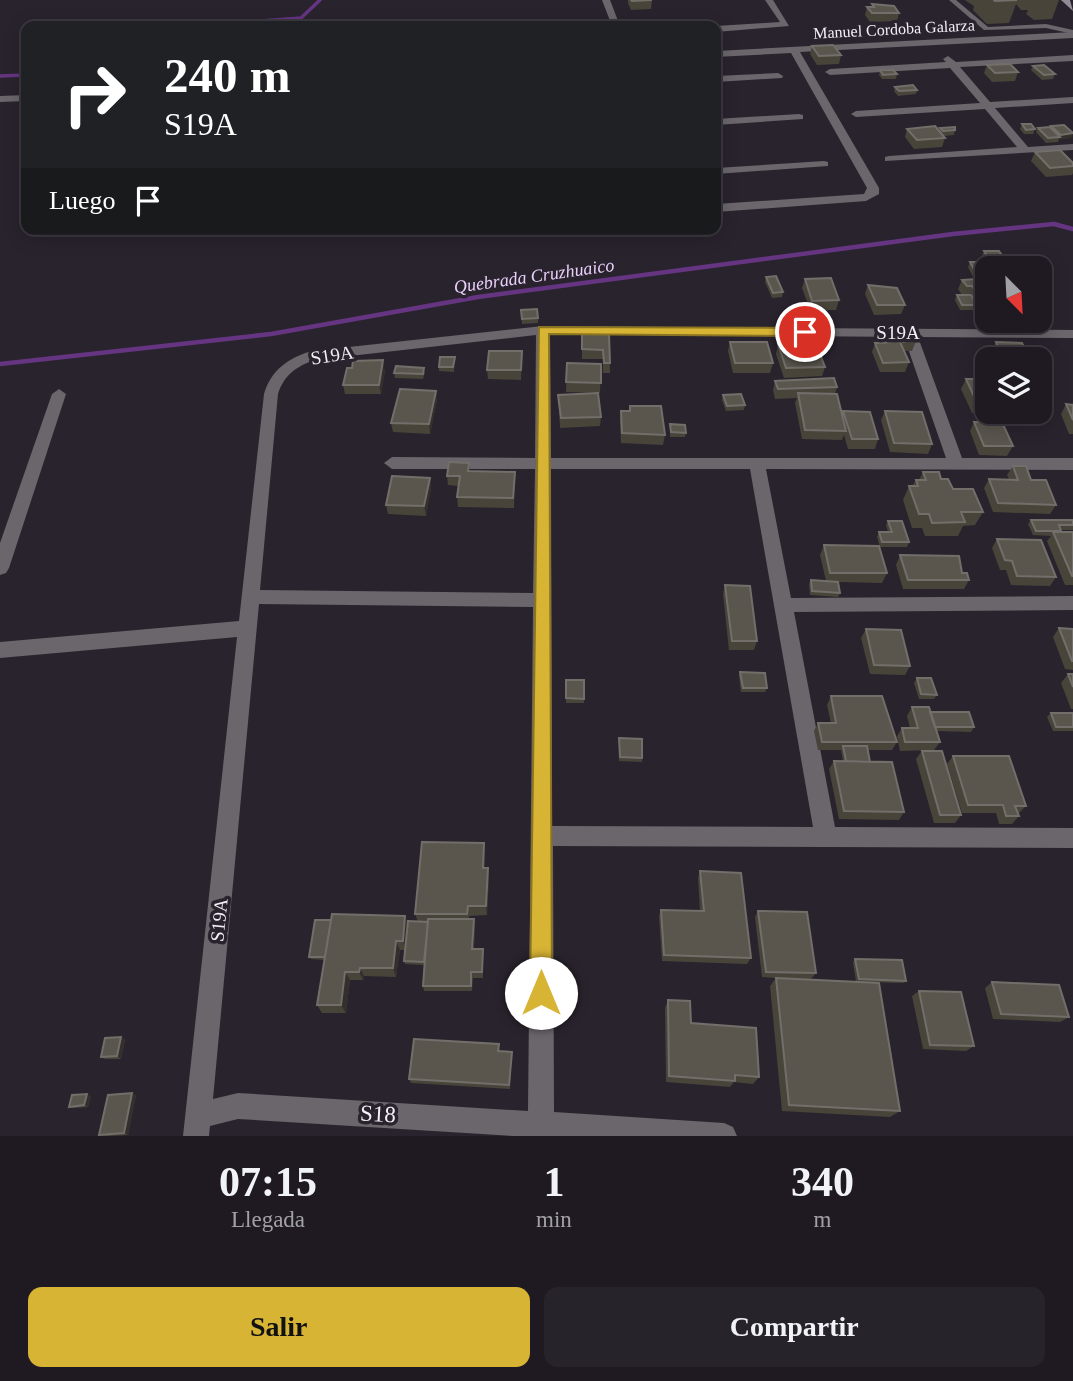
<!DOCTYPE html>
<html lang="es">
<style>
body{margin:0;font-family:"Times New Roman",serif;background:#27232a;color:#f1f3f6;height:100vh;display:flex;flex-direction:column;font-size:26px;white-space:nowrap}
*{box-sizing:border-box;margin:0}
p{font-size:23px;color:#a1a1a5}
.icon{flex:none;width:38px;height:38px;fill:none;stroke:currentColor;stroke-width:2;stroke-linecap:round;stroke-linejoin:round}
.map{position:relative;height:1136px;overflow:hidden}
.details{display:flex;flex-direction:column;background:#1f1a22;flex:1}
.details>*{flex:none}
.banner{position:absolute;left:21px;top:21px;width:700px;height:214px;border-radius:14px;box-shadow:0 4px 18px #0003,0 0 0 2px #3c3840;background:#202124;color:#fff;overflow:hidden}
.needle{width:46px;rotate:156deg}
.fabs{position:absolute;left:975px;top:256px;display:grid;gap:14px}
.fabs a{display:grid;place-items:center;width:77px;height:77px;border-radius:14px;background:#1f1a22;box-shadow:0 4px 18px #0003,0 0 0 2px #3c3840;font-size:35px}
.pin{position:absolute;display:grid;place-items:center;width:60px;height:60px;color:#fff;margin:-30px;border:4px solid #fff;border-radius:50%;box-shadow:0 2px 7px #0007}
.me{position:absolute;width:77px;margin:-38px;rotate:0deg;stroke-linejoin:round;filter:drop-shadow(0 0 5px #0008)}
.turn{display:flex;align-items:center;gap:24px;height:147px;padding:0 28px;font-size:32px}
.turn .icon{width:91px;height:91px;stroke-width:2.5}
.turn b{display:block;font-size:49px;line-height:60px}
.then{display:flex;align-items:center;height:66px;padding:0 28px;background:#0003;gap:14px;font-size:26px}
.eta{display:flex;justify-content:space-evenly;align-items:center;height:119px;text-align:center}
.eta b{font-size:42px;font-weight:700;line-height:49px}
.button{display:flex;gap:14px;margin-top:auto;padding:14px 28px}
.button a{flex:1;height:80px;border-radius:14px;background:#d8b434;color:#111;font-size:28px;font-weight:700;line-height:80px;text-align:center}
.button a+a{background:#27232a;color:#f1f3f6}
.map>svg:first-child{display:block}
.lines{fill:none;stroke-linecap:round;stroke-linejoin:round}
.stream-far1{stroke:#653581;stroke-width:3.5}
.stream{stroke:#653581;stroke-width:4.5}
.lane{fill:#6a666c;fill-rule:evenodd}
.street{fill:#6a666c;fill-rule:evenodd}
.secondary{fill:#908b94;fill-rule:evenodd}
.wall{fill:#48443a}
.shaded-wall{fill:#342f2c}
.building{fill:#5a564e;stroke:#726e69;stroke-width:2}
.route{fill:#d8b434;stroke:#8c7522;stroke-width:2}
.labels{text-anchor:middle;dominant-baseline:central;stroke-width:7;stroke-linejoin:round;paint-order:stroke}
.far-street-label{font-size:16px;fill:#f3eff6;stroke:#29232d}
.far-water-label{font-size:18px;font-style:italic;fill:#e9d0fb;stroke:#29232d}
.street-label{font-size:19px;fill:#f3eff6;stroke:#29232d}
.near-street-label{font-size:23px;fill:#f3eff6;stroke:#29232d}
</style>
<div class="map">
<svg width="1073" height="1136" viewBox="0 0 1073 1136">
<rect width="100%" height="100%" fill="#29232d"/>
<g class="lines">
<path class="stream-far1" d="M195,26L301,18L320,0
M0,76L26,75"/>
<path class="stream" d="M0,364L271,334L478,297L953,234L1054,224L1073,229"/>
<path class="lane" d="M949,0H956L988,27L1046,24L1073,30V34L1046,28L984,30Z"/>
<path class="street" d="M602,0H610L620,26H612Z
M765,0H773L789,26L716,32V26L780,22Z
M1073,32V38L800,52L879,188V194L866,201L716,212V204L864,194L867,188L791,53L716,57V51Z
M1073,55V61L960,67L990,102L1073,97V103L995,108L1028,147L1073,144V150L885,161V157L889,156L1017,147L985,109L856,117L851,114L856,111L980,103L950,68L830,75L825,72L830,69L946,62L943,59L948,56L956,62Z
M778,73L783,76L782,78L716,82V76Z
M26,95V101L0,102V96Z
M799,114L803,115V119L716,125V119Z
M824,161L828,162V166L716,174V168Z
M543,326L1073,330V338L918,337L962,458H1073V470L766,469L791,598L1073,596V610L794,612L835,827L1073,828V848L553,846L554,1112L724,1123L733,1127L737,1136H513L238,1119L210,1126L209,1136H183L237,637L0,658V642L239,621L264,394C271,370 288,358 312,351ZM550,334L904,337L946,458H551ZM536,335L535,458L392,457L384,463L392,469H535L533,593L260,590L278,394C284,375 296,367 314,360ZM551,469H750L813,827L552,826ZM259,604L533,607L528,1111L238,1093L213,1099Z
M59,389L66,394L9,568L6,573L0,575V543L52,394Z"/>
<path class="secondary" d="M1061,0H1070L1073,11Z"/>
</g>
<path class="wall" d="M628,0H652L651,9L631,10L628,3Z
M965,0H1059L1052,19L1034,20L1026,14L1028,11L1027,10H1021L1016,4L1009,23L987,24L973,10L974,6Z
M872,4L899,13L897,21L870,22L865,15L867,7H871Z
M812,46L841,55L839,64L817,65L810,54Z
M987,65L1018,72L1015,81L992,82L984,73Z
M1033,66L1055,74L1053,79L1042,80L1031,70Z
M880,70L897,74L896,79H882L879,75Z
M895,87L917,90L916,94L898,96L894,91Z
M1022,124L1035,129L1033,134H1024L1020,129Z
M1051,126L1072,138L1059,139L1058,142L1046,143L1036,132L1038,128H1051Z
M940,128L955,130L954,135L943,136L945,138L942,147L914,149L905,137L907,129L939,131Z
M1035,152L1073,163V173L1072,175L1046,177L1031,161Z
M984,251L1005,260L1003,265H992L987,268V309L977,310L976,308L974,310H960L955,300L957,295H962L958,289L962,280L974,279L968,267L970,262H986L982,256Z
M766,277L783,292L782,297L772,298L765,282Z
M805,279L839,300L836,310H810L802,288Z
M1040,281L1051,289L1046,299H1040Z
M868,285L905,305L901,314L874,315L865,294Z
M521,310L538,318V323L522,324Z
M889,333L916,341L912,351H904L909,362L905,372H880L872,352L875,343H886Z
M582,334H609L610,373H603V359H582Z
M730,342L773,363L770,373H733L728,351Z
M996,342L1030,359H994L991,352Z
M778,344L800,350L825,367L822,376L784,378L776,354Z
M522,351L521,380L488,379L487,370Z
M455,357L454,372L439,371V367Z
M567,363L601,364L600,393L566,392Z
M352,368L385,370L381,394H345L343,385Z
M425,372L423,379L395,378L394,373Z
M966,379H987V411H1024L1023,413H972L961,389Z
M775,381L837,387L835,394L842,415L843,411L878,439L875,449H848L844,435L842,440L802,439L795,403L797,398L775,399L773,390Z
M436,391L437,400L430,434L393,432L391,423Z
M558,395L601,417L600,426L560,428Z
M723,395L745,405L744,410L726,411L722,400Z
M1073,402V434H1069L1061,414L1066,404L1072,405Z
M630,406L665,435L663,445L621,443L620,421L621,411H629Z
M885,411L932,444L928,454L890,452L881,420Z
M974,422L1013,446L1007,456L979,455L970,431Z
M670,424L686,433L685,437H670Z
M469,463L470,471L515,472L514,508L458,507L457,497L458,486L448,485L447,476Z
M1013,466L1031,480L1056,505L1050,514L993,512L984,488L989,479H1009L1007,475Z
M923,472L941,479L953,489L983,512L975,525L963,526L958,536H925L922,528H912L903,500L909,486H912L916,480H919Z
M430,478L431,488L426,516L388,514L386,505Z
M1031,520H1073V530H1061V532H1073V585H1065L1047,541L1051,536L1033,535L1028,524Z
M888,521L909,542L907,547H880L877,537L879,532H888L886,525Z
M997,539L1056,577L1050,586L1011,585L1006,570H1000L992,548Z
M824,545L887,573L882,583L838,582L840,593L838,597L810,595L809,584L811,580L826,581L820,555Z
M900,555L962,573L969,580L964,589H903L896,565Z
M725,585L757,641L754,650H729L723,594Z
M1059,628L1073,629V670L1065,669L1053,637Z
M866,629L910,666L905,675L870,674L861,638Z
M740,672L767,688L765,692H741L739,676Z
M1068,674H1073V709H1071L1061,683Z
M917,678L937,695L934,699H919L914,683Z
M566,680H584V703H566Z
M831,696L897,742L892,750H868L870,762L904,812L899,820L839,819L829,769L834,761H843L841,750H818L814,731L818,723H831L827,705Z
M912,707L930,712L974,727L971,732L936,731L940,742L934,750L900,751L897,736L902,728H910L907,716Z
M1051,713H1073V731H1053L1047,717Z
M619,738L642,758V762L619,761Z
M922,751L961,815L955,823H934L916,759Z
M953,756L1026,806L1018,814L1019,816L1012,824H999L996,813H962L947,764Z
M484,843L485,853L484,868L489,878L487,915L469,916V919L475,926L474,949H483V978H473L472,991H424L423,986L424,965L405,964L404,961L405,950H400L396,977L364,976L363,980H350L346,1013H322L317,1005L324,960L311,959L309,957L405,916L408,924L418,922L415,914Z
M700,871L751,958L747,964L662,961L659,916L661,910L700,911L698,878Z
M758,911L816,973L811,979L780,978L856,982L853,962L855,959L906,981L903,983L862,982L900,1111L890,1117L782,1111L770,986L776,978L762,977L755,917Z
M992,982L1069,1017L1060,1022L993,1019L985,988Z
M919,991L974,1046L966,1051L923,1049L912,996Z
M668,1000L691,1023L759,1077L753,1084L734,1082L730,1087L666,1082L665,1008Z
M121,1037L125,1040L121,1059H105L101,1057Z
M500,1049V1051L512,1052L510,1089L411,1083L409,1079Z
M136,1095L128,1135L108,1136L99,1135Z
M91,1096L88,1107L73,1108L69,1107Z"/>
<path class="shaded-wall" d="M1073,133L1072,138L1059,139L1061,135Z
M987,300V309L977,310L982,301Z
M383,360L385,370L381,394L379,385Z
M436,391L437,400L430,434L429,424Z
M430,478L431,488L426,516L424,506Z
M484,843L485,853L484,878L483,868Z
M488,868L489,878L487,915L486,906Z
M405,916L408,925L406,950L403,941Z
M474,919L475,926L473,955L472,949Z
M396,941L400,950L396,977L393,968Z
M360,968L364,976L363,980L359,972Z
M345,972L350,980L346,1013L341,1005Z
M121,1037L125,1040L121,1059L117,1056Z
M132,1093L136,1095L128,1135L124,1133Z
M87,1094L91,1096L88,1107L84,1105Z"/>
<path class="building" d="M631,0H652L632,1Z
M994,0H1017L995,1Z
M872,4L894,6L899,13H872L867,7H874Z
M833,45L841,55L819,56L812,46Z
M1010,64L1018,72L995,73L987,65Z
M1044,65L1055,74L1044,75L1033,66Z
M880,70H893L897,74L883,75Z
M913,85L917,90L899,91L895,87Z
M1022,124H1031L1035,129L1026,130Z
M1064,125L1073,133L1061,135L1051,126Z
M935,126L945,138L917,140L907,129Z
M955,127V130L943,131L940,128Z
M1050,127L1060,137L1048,138L1038,128Z
M1060,150L1073,163V166L1050,168L1035,152Z
M984,251H999L1005,260L990,261Z
M970,262H990L993,268H987V276L986,274L977,275Z
M776,276L783,292L773,293L766,277Z
M831,278L839,300L812,301L805,279Z
M987,278V300L982,301L972,286H967L962,280Z
M1040,281H1046L1051,289H1040Z
M868,285L897,288L905,305H877Z
M957,295H971L977,305H962Z
M537,309L538,318L522,319L521,310Z
M889,333H912L916,341L900,342L909,362L883,363L875,343L893,342Z
M582,334H609L610,363H604L603,350L582,349Z
M730,342H767L773,363H735Z
M996,342L1022,343L1030,359H1003Z
M778,344H798L800,350L818,349L825,367L786,368Z
M489,351H522L521,370H487Z
M440,357H455L453,367H439Z
M383,360L379,385H343L347,368H352L353,361Z
M567,363L601,364V383L566,382Z
M396,366L424,368L423,374L394,373Z
M834,378L837,387L778,389L775,381Z
M966,379H987V403H977Z
M400,389L436,391L429,424L391,423Z
M598,393L601,417L561,418L558,395Z
M798,393L837,394L846,431L805,430Z
M741,394L745,405L727,406L723,395Z
M1066,404L1073,405V420Z
M630,406H661L665,435L622,433L621,411H630Z
M843,411L870,412L878,439H852Z
M885,411L922,412L932,444L894,443Z
M974,422H1002L1013,446H984Z
M670,424L685,425L686,433L671,432Z
M449,462L469,463L468,471L515,472L513,498L457,497L460,476H447Z
M1013,466H1026L1031,480H1046L1056,505L998,503L989,479L1018,480Z
M923,472H939L941,479H948L953,489H973L983,512H961L965,522L932,523L929,514H919L909,486H918L916,480H926Z
M392,476L430,478L424,506L386,505Z
M1031,520H1073V525H1059L1061,531H1036Z
M888,521H902L909,542H882L879,532H892Z
M1053,532H1073V576H1072Z
M997,539L1041,540L1056,577L1017,576L1012,561L1005,560Z
M824,545L879,546L887,573H830Z
M900,555L959,556L962,573H967L969,580H908Z
M811,580L838,582L840,593L812,591Z
M725,585L750,586L757,641H732Z
M1059,628L1073,629V661H1072Z
M866,629L901,630L910,666L874,665Z
M740,672L765,673L767,688H743Z
M1068,674H1073V687Z
M917,678H931L937,695L921,694Z
M566,680H584V699L566,698Z
M831,696H882L897,742H822L818,723H836Z
M912,707H929L940,742H905L902,728H918Z
M930,712H969L974,727H935Z
M1051,713H1073V727H1056Z
M619,738L642,739V758L620,757Z
M843,746H867L870,762L846,761Z
M922,751H942L961,815H940Z
M953,756H1009L1026,806H1015L1019,816H1006L1003,805H968Z
M834,761L892,762L904,812L844,811Z
M422,842L484,843L483,868H488L486,906H468L467,914H415Z
M700,871L741,873L751,958L664,955L661,910L704,911Z
M758,911L807,912L816,973L766,972Z
M332,914L405,916L403,941H396L393,968H360L359,972H345L341,1005H317Z
M428,919H474L472,949H483L482,972H471V986H423Z
M315,920H331L325,957H309Z
M408,921L428,922L424,962L404,961Z
M855,959L902,960L906,981L859,979Z
M776,978L879,983L900,1111L789,1105Z
M992,982L1059,985L1069,1017L1001,1014Z
M919,991L961,992L974,1046L930,1045Z
M668,1000L690,1001L691,1023L756,1028L759,1077L735,1075V1081L669,1076Z
M121,1037L117,1056L101,1057L105,1038Z
M414,1039L499,1044L498,1051L512,1052L509,1085L409,1079Z
M132,1093L124,1133L99,1135L108,1095Z
M87,1094L84,1105L69,1107L72,1095Z"/>
<path class="route" d="M539,327L805,328L811,332L805,336L549,334L552,993L549,1000L541,1004L533,1000L530,993Z"/>
<g class="labels">
<g class="far-street-label">
<text transform="translate(894 29) rotate(-3)">Manuel Cordoba Galarza</text>
</g>
<g class="far-water-label">
<text transform="translate(534 276) rotate(-8)">Quebrada Cruzhuaico</text>
</g>
<g class="street-label">
<text x="898" y="332">S19A</text>
<text transform="translate(332 355) rotate(-9)">S19A</text>
<text transform="translate(219 920) rotate(-84)">S19A</text>
</g>
<g class="near-street-label">
<text transform="translate(378 1114) rotate(3)">S18</text>
</g>
</g>
</svg>
<div class="fabs">
<a><svg class="needle" viewBox="-14 -14 28 28"><path d="M0-13l5 13h-10z" fill="#e53935"/><path d="M0 13l5-13h-10z" fill="#a1a1a5"/></svg></a>
<a><svg class="icon" aria-label="layers" viewBox="0 0 24 24"><path d="M12 4l9 5-9 5-9-5zM3 14l9 5 9-5"/></svg></a>
</div>
<div class="pin" style="left:805px;top:332px;background:#d93025"><svg class="icon" aria-label="arrive" viewBox="0 0 24 24"><path d="M6 21V4h12l-3 4 3 4H6"/></svg></div>
<svg class="me" style="left:541px;top:993px" viewBox="-20 -20 40 40"><circle r="19" fill="#fff"/><path d="M0-13L10 11 0 6-10 11z" fill="#d8b434"/></svg>
<div class="banner">
<div class="turn"><svg class="icon" aria-label="right" viewBox="0 0 24 24"><path d="M7 20v-9h11M14 6l5 5-5 5"/></svg><div><b>240 m</b>S19A</div></div>
<div class="then">Luego<svg class="icon" aria-label="arrive" viewBox="0 0 24 24"><path d="M6 21V4h12l-3 4 3 4H6"/></svg></div>
</div>
</div>
<section class="details">
<div class="eta">
<div><b>07:15</b><p>Llegada</p></div>
<div><b>1</b><p>min</p></div>
<div><b>340</b><p>m</p></div>
</div>
<div class="button"><a>Salir</a><a>Compartir</a></div>
</section>
